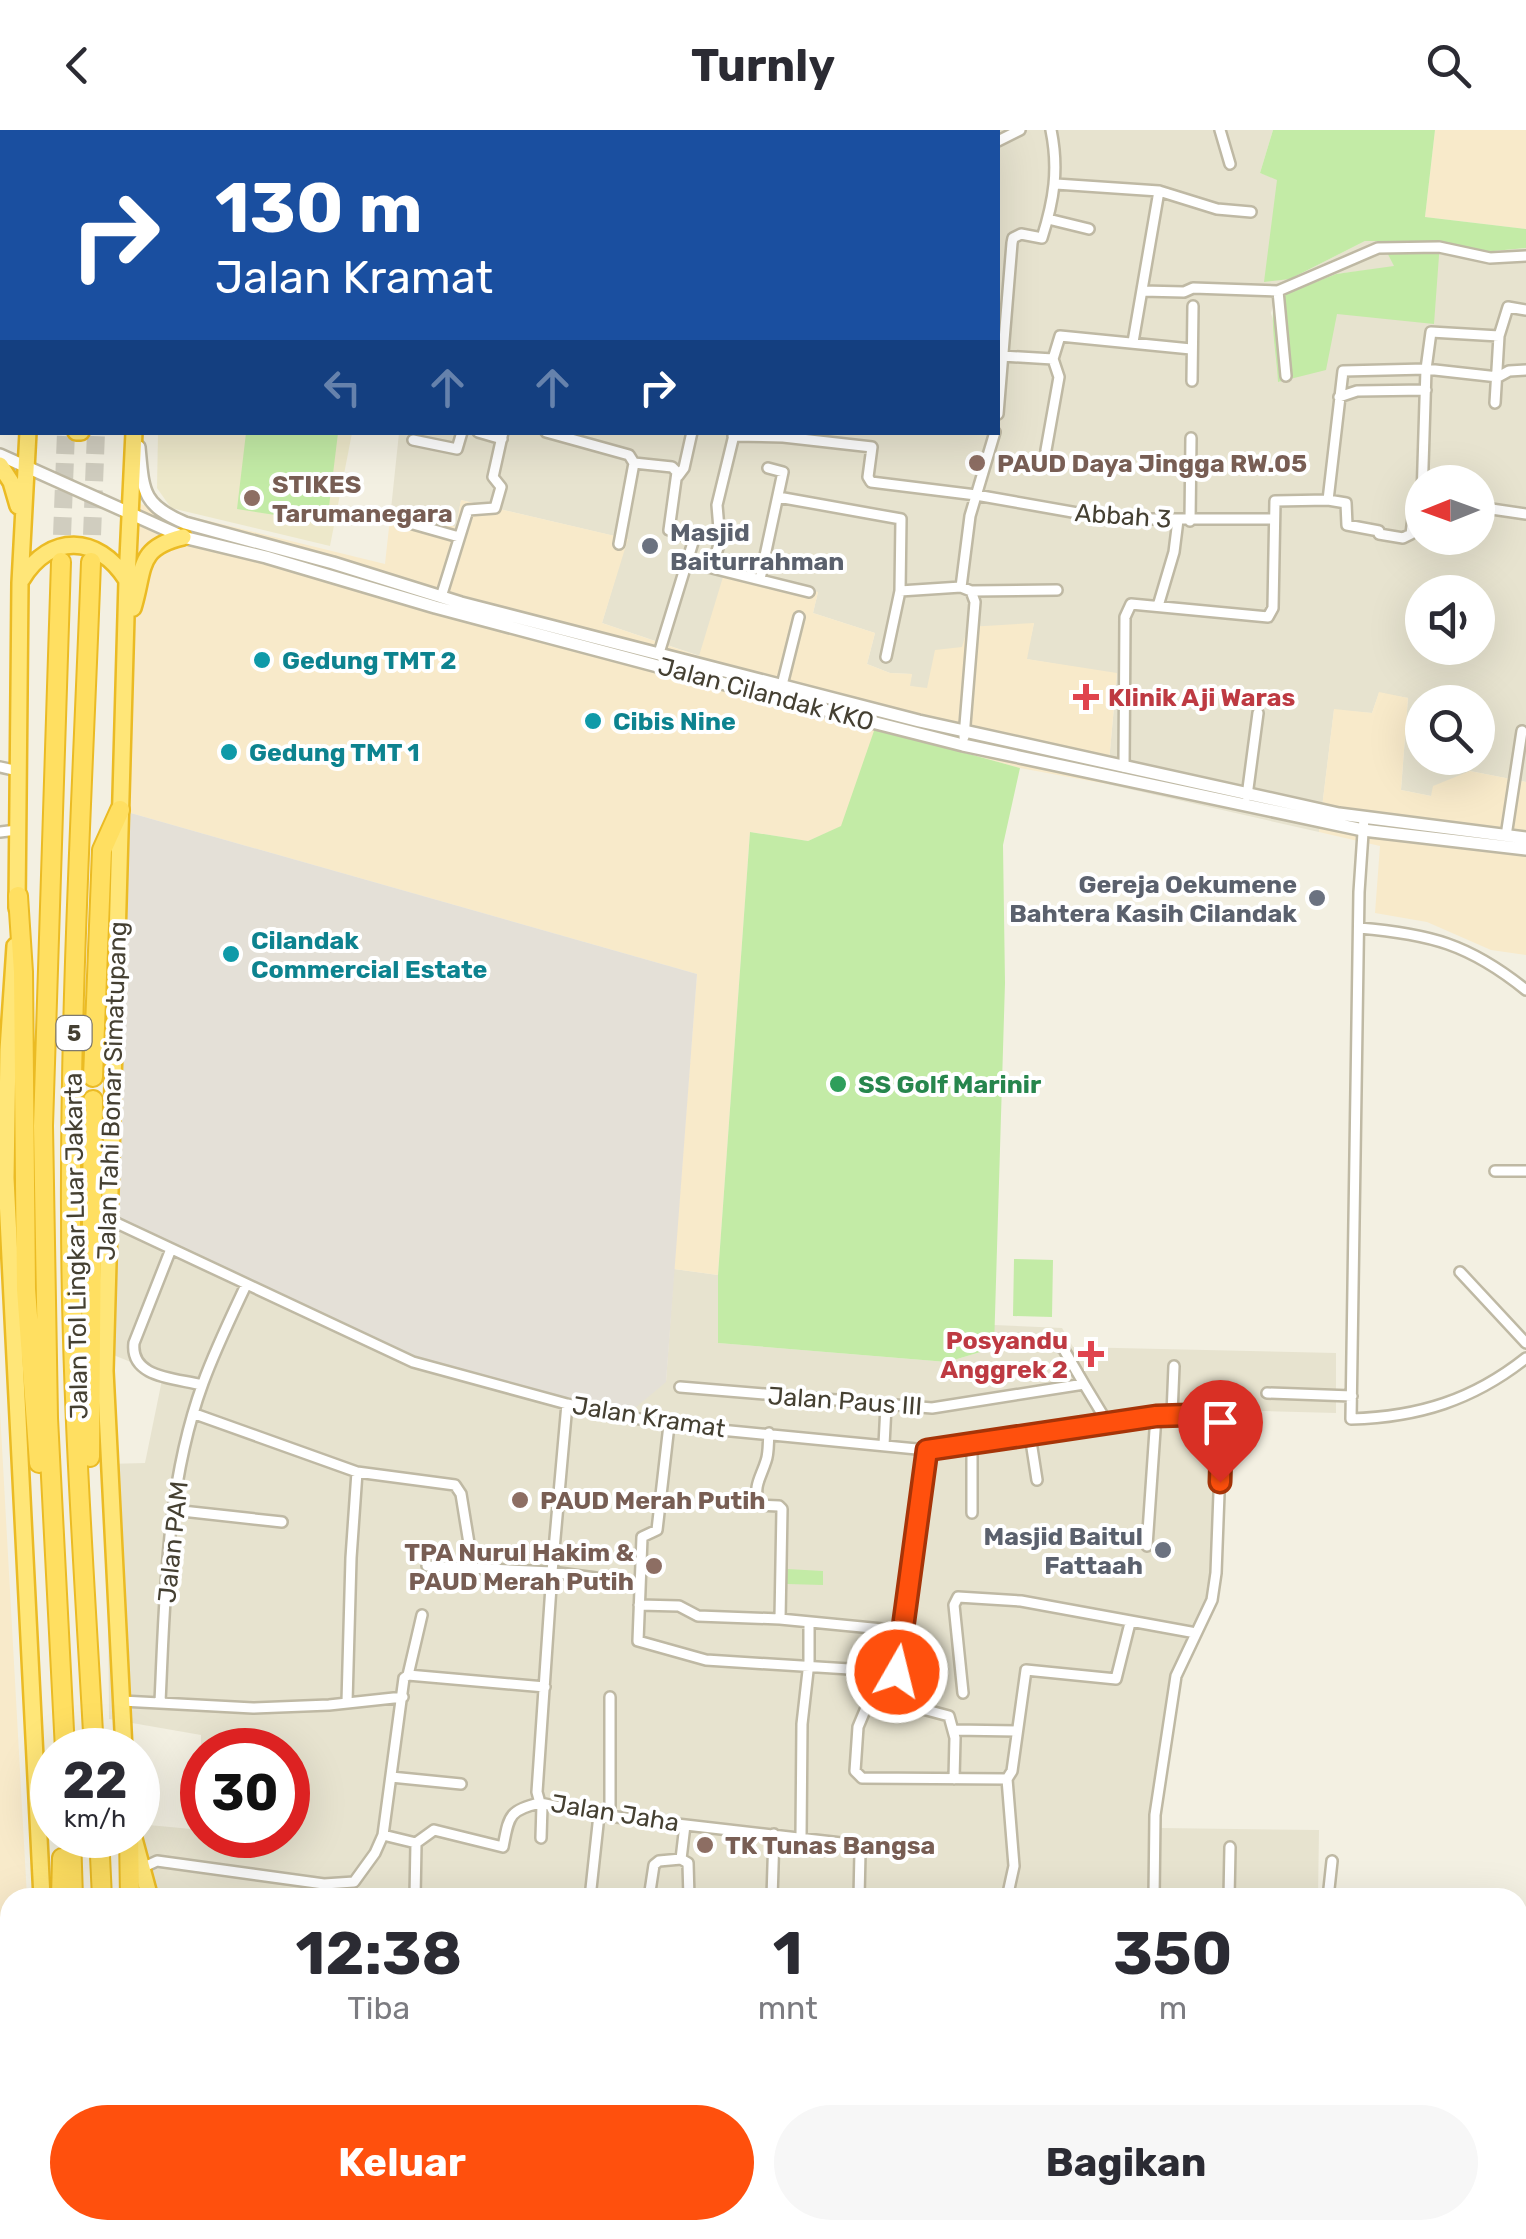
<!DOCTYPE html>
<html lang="id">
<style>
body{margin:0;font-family:Rubik,sans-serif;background:#f7f7f7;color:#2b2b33;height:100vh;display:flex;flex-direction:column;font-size:38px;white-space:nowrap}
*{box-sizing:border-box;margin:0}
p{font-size:32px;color:#7c7c81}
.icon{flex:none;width:55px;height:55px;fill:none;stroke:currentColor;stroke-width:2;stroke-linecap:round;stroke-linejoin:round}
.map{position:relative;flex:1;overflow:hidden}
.side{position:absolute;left:0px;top:1758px;width:1528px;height:352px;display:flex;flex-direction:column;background:#fff;border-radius:30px 30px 0 0;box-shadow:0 10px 40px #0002}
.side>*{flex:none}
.top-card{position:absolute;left:0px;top:0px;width:1000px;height:305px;box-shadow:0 10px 40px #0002;background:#1a4fa0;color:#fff;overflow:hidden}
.needle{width:65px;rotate:269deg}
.fabs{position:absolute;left:1405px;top:335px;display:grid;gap:20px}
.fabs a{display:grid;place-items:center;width:90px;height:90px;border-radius:50%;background:#fff;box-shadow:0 10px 40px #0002;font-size:50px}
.speed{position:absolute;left:30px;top:1598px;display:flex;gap:20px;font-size:50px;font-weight:700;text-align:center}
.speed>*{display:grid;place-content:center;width:130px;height:130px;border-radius:50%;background:#fff;box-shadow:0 10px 40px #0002;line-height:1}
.speed small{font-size:25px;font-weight:400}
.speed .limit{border:15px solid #d22;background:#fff;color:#111}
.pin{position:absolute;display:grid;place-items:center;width:85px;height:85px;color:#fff;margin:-102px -42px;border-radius:50% 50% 50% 0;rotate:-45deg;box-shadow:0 0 10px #0007}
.pin .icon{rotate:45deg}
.me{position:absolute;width:110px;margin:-55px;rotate:8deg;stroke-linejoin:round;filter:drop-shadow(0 0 8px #0008)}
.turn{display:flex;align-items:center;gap:35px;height:210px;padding:0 50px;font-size:45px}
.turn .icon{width:130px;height:130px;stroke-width:2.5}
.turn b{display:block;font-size:70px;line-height:85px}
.lanes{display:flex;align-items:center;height:95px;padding:0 50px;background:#0003;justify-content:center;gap:50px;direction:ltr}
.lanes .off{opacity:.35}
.eta{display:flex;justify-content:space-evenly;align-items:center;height:170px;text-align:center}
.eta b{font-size:60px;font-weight:700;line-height:70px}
.action{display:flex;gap:20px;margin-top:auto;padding:20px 50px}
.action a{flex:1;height:115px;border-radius:60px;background:#ff500d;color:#fff;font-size:40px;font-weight:700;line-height:115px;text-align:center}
.action a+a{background:#f7f7f7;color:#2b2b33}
header{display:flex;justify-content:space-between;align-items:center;height:130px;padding:0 50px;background:#fff;font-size:45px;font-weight:700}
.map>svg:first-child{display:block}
.residential{fill:#e7e3cf;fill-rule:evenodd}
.commercial{fill:#f8eaca}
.industrial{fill:#e4e0d7}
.education{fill:#ede8ca}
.green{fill:#c3eba6}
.water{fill:#97c3f6}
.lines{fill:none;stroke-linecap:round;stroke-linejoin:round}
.motorway-tunnel{stroke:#d0cdbf;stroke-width:18;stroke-dasharray:18 9;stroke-linecap:butt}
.minor-casing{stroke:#bfb9a4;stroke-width:14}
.tertiary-casing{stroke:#bfb9a4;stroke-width:16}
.trunk-casing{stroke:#ebbb24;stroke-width:20}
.motorway-casing{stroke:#ebbb24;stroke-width:22}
.minor{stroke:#fff;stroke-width:9}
.tertiary{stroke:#fff;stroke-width:11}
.trunk{stroke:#ffe678;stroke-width:15}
.motorway{stroke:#ffdf61;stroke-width:18}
.route-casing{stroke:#a63408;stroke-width:25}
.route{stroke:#ff500d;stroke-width:18}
.education-dot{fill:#8d6e63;stroke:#fff;stroke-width:4}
.worship-dot{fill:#6b7280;stroke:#fff;stroke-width:4}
.culture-dot{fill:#0f9aa8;stroke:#fff;stroke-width:4}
.health-dot{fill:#e0444e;stroke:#fff;stroke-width:4}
.leisure-dot{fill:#2e9e5b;stroke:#fff;stroke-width:4}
.labels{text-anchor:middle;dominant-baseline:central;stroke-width:8;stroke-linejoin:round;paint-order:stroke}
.shield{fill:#fff;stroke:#7d7970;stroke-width:2.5}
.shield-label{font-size:22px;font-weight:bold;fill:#454032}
.education-label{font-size:25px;font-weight:bold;fill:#785e54;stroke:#fff;text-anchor:start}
.street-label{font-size:25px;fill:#454032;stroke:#fff}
.worship-label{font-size:25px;font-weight:bold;fill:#5b616d;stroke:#fff;text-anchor:end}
.culture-label{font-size:25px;font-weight:bold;fill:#0d838f;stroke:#fff;text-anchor:start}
.health-label{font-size:25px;font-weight:bold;fill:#be3a42;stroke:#fff;text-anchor:start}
.leisure-label{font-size:25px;font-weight:bold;fill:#27864d;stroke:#fff;text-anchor:start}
</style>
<header><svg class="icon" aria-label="back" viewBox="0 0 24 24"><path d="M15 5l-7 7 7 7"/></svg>Turnly<svg class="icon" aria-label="search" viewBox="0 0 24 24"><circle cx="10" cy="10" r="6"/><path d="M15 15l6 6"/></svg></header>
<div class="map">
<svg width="1526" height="2109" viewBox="0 0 1526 2109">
<rect width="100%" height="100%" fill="#f3f0e2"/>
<path class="residential" d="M732,0H1273L1260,43L1277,49L1290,149L1365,111H1381L1395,137L1336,144L1275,168L1271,183L1276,202L1279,252L1336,183L1440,111L1483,122L1526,118V652L1470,641L1431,666L1401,660L1408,568L1379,563L1372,583L1334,580L1319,702L1107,654L1117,544L1026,529L1034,493L962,517L927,559L909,556L912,544L890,543L867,534L875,503L813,483L818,462L700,526L602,493L627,409L461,370L456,397L391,379L399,303L998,302V2ZM1422,352H1478V408H1422ZM1422,462H1478V518H1422ZM1422,572H1478V628H1422Z
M113,1088L666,1252L674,1139L718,1145V1213L947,1232L994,1218V1195L1062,1198L1073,1217L1336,1223V1283L1221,1280L1209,1490L1190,1511L1163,1624L1161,1698L1319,1700L1318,1767H134L138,1694L202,1700V1705H288V1620H202L201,1626V1605L109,1589L107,1334L145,1333L163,1245L101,1220Z
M190,2100H369L346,2109H192Z
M1086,2100H1208L1207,2109H1087Z"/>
<path class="commercial" d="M0,0H32L2,2L0,253Z
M158,0H732L157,2Z
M1435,0H1526V99L1425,87Z
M461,370L628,409L602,493L699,526L726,437L818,462L813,483L875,503L867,534L890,543L912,544L910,556L927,558L935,520L962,517L968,497L1034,493L1027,529L1117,543L1107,654L1020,638L876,598L842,696L808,711L750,702L718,1145L674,1139L697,844L127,682L140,374L385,434L391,379L456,397Z
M1379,562L1408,568L1401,660L1431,666L1433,656L1470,641L1526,652V825L1491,820L1427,792L1375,783L1380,716L1319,702L1334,579L1372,583Z
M0,1281L27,1767L10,1768V2100H38V2109H0Z"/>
<path class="industrial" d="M127,682L697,844L666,1252L635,1278L523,1261L428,1236L113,1088Z"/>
<path class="education" d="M158,303H352L330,416L171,378L157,358Z"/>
<path class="green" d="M1273,0H1435L1425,87L1526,99V118L1483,122L1440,112L1434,194L1337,184L1326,240L1278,252C1277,227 1269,189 1275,168L1336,144L1394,136L1381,111H1365L1290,149L1264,152L1277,50L1260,43Z
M246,303H338L327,393L237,379Z
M875,598L1020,638L1003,715L1005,853L994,1218L947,1232L718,1213V1145L750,702L808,711L841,696Z
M1014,1129L1053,1130L1052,1187L1013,1186Z
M787,1439L823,1441V1455L787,1454Z
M1208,2100H1262L1261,2109H1207Z"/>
<path class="water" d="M831,0H997L989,2Z
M890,2100H1086L1087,2109H898V2105Z"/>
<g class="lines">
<path class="motorway-tunnel" d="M61,432L66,302
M91,432L96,302"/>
<defs>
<path id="minor" d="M1220,0L1230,34
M998,11L1020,0
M1056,54L1159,61L1217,79L1251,82
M1048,89L1089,99
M1142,161L1184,162L1193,158L1278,161L1378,118L1439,117L1490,128L1526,126
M1278,161L1286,246
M1133,212L1159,61
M1002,226L1053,229L1060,206L1191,219
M1192,251L1193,176
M1339,267L1357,261L1426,260
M1495,273L1499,206L1508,177L1526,180
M998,284L1012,113L1013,108L1021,104L1042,108C1054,70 1059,39 1051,0
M478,302L502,309
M546,302L629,325L634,333L619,414
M733,306L783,307L872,317L868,347L871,352L976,365L1112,389H1272
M413,310L457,319L462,302
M1046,320L1059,247L1053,229
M634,333L672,337L677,342L669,400L694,409L659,523
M678,346L684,338L692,302
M778,367L901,389L900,461
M1422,368L1426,239L1431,202L1499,206
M1328,370L1343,241L1426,239L1498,247L1509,241L1526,240
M1478,377L1526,384
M1190,391L1191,308
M406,392L459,407
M1379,404L1403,408L1411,404L1414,379L1422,371
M686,433L712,438L720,411L717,375L734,305
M712,438L809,462
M760,449L783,342L768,338
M971,461L1057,460
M441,467L468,380L495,378L501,357L493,347L503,302
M1158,476L1174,422L1178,390
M886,527L900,461L961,457
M779,567L799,487
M964,607L975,472L971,461L961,457L970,386L995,302
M0,637L18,641
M1124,637L1125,487L1131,474L1268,487L1273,478L1275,371L1328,370L1346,373L1347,395L1379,401
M1247,666L1258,583
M1364,688L1359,762L1351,1289C1419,1287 1473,1270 1526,1228
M0,702L17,700
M1506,706L1522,601
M1359,798C1430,804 1469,814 1526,860
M1495,1041H1526
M108,1089L413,1232L567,1274L669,1295L927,1320L1156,1286L1222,1284L1216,1443L1212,1470L1176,1546L1155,1685L1154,1768
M171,1119L134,1213C130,1248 175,1248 202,1255
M1460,1142L1526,1213
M1026,1214L1051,1213L1063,1218L1084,1254
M680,1257L932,1278L1084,1254L1107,1292
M1267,1263L1352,1266
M195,1284L357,1342L455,1355L461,1364L473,1438
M1172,1284L1174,1236
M669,1295L657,1400L642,1407L638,1511L706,1530L897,1542L927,1320
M769,1303C768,1312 769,1323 766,1331C760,1350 754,1353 758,1375L779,1376L782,1379L780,1489L903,1501
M1030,1305L1037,1350
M884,1315L886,1276
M173,1380L282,1392
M972,1383V1314
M1147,1416L1156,1286
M427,1436L552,1442L639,1454
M639,1475L679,1476L698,1486L780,1489
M881,1542L858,1597L855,1641L862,1648L1007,1649L1012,1641L1026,1540L1116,1549L1130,1493
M897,1542L894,1568L913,1570L915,1577L949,1586L955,1608L954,1649
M408,1545L545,1557
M963,1563L954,1475L958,1467L1021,1471L1196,1503
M610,1567V1686
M122,1571L253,1578L329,1575L403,1567
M160,1572C165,1466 166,1354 203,1253C215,1220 231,1187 246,1155
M347,1572L351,1428L357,1342
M954,1600L1017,1601
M391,1647L461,1654
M540,1673L537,1662L552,1442L567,1274
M540,1673L599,1685L850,1714L860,1722L859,1768
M383,1705L416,1713
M801,1707L802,1594L809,1532V1492
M541,1708L542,1675
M416,1713L434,1700L503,1717C509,1687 508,1680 540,1673
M681,1729L688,1733L689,1768
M144,1737L157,1731L324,1754L354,1752L375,1723L383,1705L404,1548L408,1545L422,1485
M415,1768L416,1713
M590,1768L599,1685
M649,1768L654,1735L659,1731L681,1729L685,1695
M772,1768L774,1704
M1007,1768L1014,1736L1007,1649
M1229,1768L1230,1717
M1328,1768L1332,1731
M1148,2109V2100"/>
<path id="tertiary" d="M139,317C143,361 142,375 185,393L333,433L461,473L919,591L1339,684L1526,708
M0,325L183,407L266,427L435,477L801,574L963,615L1363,700L1526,719"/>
<path id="trunk" d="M49,2V0
M160,2V0
M0,285L2,284
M76,302H81
M0,335L11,352L18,376
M22,449C50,403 98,405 126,449
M133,478C145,439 136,418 183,407
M17,778L20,453L28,302
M15,816L8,920L6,1048L42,1768
M124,1620L105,1241L127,450L134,302
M133,1705L150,1768
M50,2100V2109
M169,2100L170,2109
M185,2100V2109
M38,2109L39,2100"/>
<path id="motorway" d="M70,2L71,0
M88,2V0
M119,2V0
M144,2V0
M61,432L43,996L48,1288L65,1620
M91,432C83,649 70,866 71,1083C71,1262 84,1441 94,1620
M18,766L23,842L26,1159L39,1333
M93,947L102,720L120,680
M90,1327L93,970
M71,1705L73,1768
M99,1705L102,1768
M129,1705L130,1768
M61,1768L62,1728
M71,2100V2109
M90,2100V2109
M120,2100V2109
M139,2100V2109"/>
</defs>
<use href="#minor" class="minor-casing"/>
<use href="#tertiary" class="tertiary-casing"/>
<use href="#trunk" class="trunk-casing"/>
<use href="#motorway" class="motorway-casing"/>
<use href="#minor" class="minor"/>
<use href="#tertiary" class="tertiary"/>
<use href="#trunk" class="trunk"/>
<use href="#motorway" class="motorway"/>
</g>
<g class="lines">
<defs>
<path id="route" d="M897,1542L927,1320L1156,1286L1222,1284L1220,1352"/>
</defs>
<use href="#route" class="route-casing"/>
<use href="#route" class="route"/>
</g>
<g class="education-dot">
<circle cx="977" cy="333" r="10"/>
<circle cx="252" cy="368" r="10"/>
<circle cx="520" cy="1370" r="10"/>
<circle cx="654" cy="1436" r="10"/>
<circle cx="705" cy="1715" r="10"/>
</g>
<g class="worship-dot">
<circle cx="650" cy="416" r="10"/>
<circle cx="1317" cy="768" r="10"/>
<circle cx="1163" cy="1420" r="10"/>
</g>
<g class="culture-dot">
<circle cx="262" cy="530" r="10"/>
<circle cx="593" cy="591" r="10"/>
<circle cx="229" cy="622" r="10"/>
<circle cx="231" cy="824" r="10"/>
</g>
<g class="health-dot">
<path d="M1081 552h10v10h10v10h-10v10h-10v-10h-10v-10h10z"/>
<path d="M1086 1209h10v10h10v10h-10v10h-10v-10h-10v-10h10z"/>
</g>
<circle class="leisure-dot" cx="838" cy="954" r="10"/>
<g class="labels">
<rect class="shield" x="56.5" y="886" width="35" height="34" rx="8"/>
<g class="shield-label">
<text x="74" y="903">5</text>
</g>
<g class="education-label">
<text x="997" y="333">PAUD Daya Jingga RW.05</text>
<text x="272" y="354">STIKES<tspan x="272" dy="29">Tarumanegara</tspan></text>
<text x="540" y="1370">PAUD Merah Putih</text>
<text x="634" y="1422" text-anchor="end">TPA Nurul Hakim &amp;<tspan x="634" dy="29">PAUD Merah Putih</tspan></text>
<text x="725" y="1715">TK Tunas Bangsa</text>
</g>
<g class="street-label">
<text transform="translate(1123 386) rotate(4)">Abbah 3</text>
<text transform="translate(766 564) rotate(15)">Jalan Cilandak KKO</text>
<text transform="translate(112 961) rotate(-88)">Jalan Tahi Bonar Simatupang</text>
<text transform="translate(76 1116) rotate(-91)">Jalan Tol Lingkar Luar Jakarta</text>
<text transform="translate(845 1271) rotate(4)">Jalan Paus III</text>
<text transform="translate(649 1287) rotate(9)">Jalan Kramat</text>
<text transform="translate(173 1412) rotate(-84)">Jalan PAM</text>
<text transform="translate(615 1683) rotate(9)">Jalan Jaha</text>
</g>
<g class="worship-label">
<text x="670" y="402" text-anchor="start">Masjid<tspan x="670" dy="29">Baiturrahman</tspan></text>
<text x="1297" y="754">Gereja Oekumene<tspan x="1297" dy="29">Bahtera Kasih Cilandak</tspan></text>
<text x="1143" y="1406">Masjid Baitul<tspan x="1143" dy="29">Fattaah</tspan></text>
</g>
<g class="culture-label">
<text x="282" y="530">Gedung TMT 2</text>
<text x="613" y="591">Cibis Nine</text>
<text x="249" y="622">Gedung TMT 1</text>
<text x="251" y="810">Cilandak<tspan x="251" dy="29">Commercial Estate</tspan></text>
</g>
<g class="health-label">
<text x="1108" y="567">Klinik Aji Waras</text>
<text x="1068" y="1210" text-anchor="end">Posyandu<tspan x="1068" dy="29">Anggrek 2</tspan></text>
</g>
<g class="leisure-label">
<text x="858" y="954">SS Golf Marinir</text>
</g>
</g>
</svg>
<div class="fabs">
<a><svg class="needle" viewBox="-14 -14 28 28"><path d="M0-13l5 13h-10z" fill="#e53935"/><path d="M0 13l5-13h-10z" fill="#7c7c81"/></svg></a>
<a><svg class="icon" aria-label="sound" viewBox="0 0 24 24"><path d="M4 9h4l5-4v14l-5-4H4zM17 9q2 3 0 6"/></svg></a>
<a><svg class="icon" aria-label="search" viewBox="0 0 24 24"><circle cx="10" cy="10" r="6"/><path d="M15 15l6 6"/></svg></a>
</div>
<div class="speed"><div>22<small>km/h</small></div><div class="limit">30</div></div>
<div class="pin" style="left:1220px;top:1352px;background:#d93025"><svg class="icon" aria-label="arrive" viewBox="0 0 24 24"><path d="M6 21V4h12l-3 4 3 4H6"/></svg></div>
<svg class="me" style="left:897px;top:1542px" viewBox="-20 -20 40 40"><circle r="17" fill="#ff500d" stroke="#fff" stroke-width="3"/><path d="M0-11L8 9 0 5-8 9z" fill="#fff"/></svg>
<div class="top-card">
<div class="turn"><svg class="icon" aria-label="right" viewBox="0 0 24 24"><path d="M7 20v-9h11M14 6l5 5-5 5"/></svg><div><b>130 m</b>Jalan Kramat</div></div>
<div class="lanes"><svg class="icon off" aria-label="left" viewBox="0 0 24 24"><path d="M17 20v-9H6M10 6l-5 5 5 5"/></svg><svg class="icon off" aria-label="ahead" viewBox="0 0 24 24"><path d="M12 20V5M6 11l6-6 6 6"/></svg><svg class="icon off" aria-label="ahead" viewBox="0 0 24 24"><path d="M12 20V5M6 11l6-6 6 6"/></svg><svg class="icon" aria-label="right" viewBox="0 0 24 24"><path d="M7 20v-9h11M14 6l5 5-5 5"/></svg></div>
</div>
<section class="side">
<div class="eta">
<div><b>12:38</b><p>Tiba</p></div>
<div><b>1</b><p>mnt</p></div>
<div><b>350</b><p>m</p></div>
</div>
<div class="action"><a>Keluar</a><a>Bagikan</a></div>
</section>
</div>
